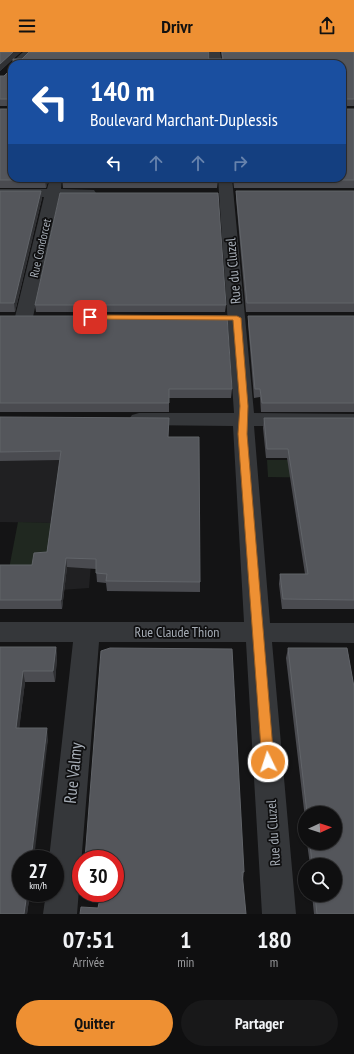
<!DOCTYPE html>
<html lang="fr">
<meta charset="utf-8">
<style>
body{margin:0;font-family:"PT Sans Narrow",sans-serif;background:#181819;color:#f1f3f6;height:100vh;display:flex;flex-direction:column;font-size:15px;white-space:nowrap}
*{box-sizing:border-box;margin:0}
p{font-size:13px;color:#9b9c9f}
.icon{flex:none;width:22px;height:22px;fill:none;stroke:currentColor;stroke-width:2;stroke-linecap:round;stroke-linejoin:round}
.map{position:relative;height:862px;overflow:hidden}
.details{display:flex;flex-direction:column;background:#0f0f10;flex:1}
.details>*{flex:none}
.banner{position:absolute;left:8px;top:8px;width:338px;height:122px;border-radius:12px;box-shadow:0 1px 3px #0004,0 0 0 1px #2f2f30;background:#1a4fa0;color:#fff;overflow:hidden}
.needle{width:26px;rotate:87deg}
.fabs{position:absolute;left:298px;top:754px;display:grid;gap:8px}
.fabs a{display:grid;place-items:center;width:44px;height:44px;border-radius:50%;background:#0f0f10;box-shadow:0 1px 3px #0004,0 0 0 1px #2f2f30;font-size:20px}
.speed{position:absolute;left:12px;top:798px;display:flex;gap:8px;font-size:20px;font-weight:700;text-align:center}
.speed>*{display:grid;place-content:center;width:52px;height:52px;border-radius:50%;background:#0f0f10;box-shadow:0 1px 3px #0004,0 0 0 1px #2f2f30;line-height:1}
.speed small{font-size:10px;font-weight:400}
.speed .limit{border:6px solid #d22;background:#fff;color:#111}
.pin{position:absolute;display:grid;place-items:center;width:34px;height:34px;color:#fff;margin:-17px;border-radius:8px;box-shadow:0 2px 6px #0006}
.me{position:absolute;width:44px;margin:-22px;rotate:356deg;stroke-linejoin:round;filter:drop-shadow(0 0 3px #0008)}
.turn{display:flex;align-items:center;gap:14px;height:84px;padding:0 16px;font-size:18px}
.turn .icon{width:52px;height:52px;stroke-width:2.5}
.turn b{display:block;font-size:28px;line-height:34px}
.lanes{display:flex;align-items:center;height:38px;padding:0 16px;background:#0003;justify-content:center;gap:20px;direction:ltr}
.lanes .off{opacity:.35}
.eta{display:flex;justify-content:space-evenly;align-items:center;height:68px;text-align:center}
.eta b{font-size:24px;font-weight:800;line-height:28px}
.primary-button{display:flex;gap:8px;margin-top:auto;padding:8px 16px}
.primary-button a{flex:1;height:46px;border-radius:24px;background:#ee9033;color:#111;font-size:16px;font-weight:800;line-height:46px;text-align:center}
.primary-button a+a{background:#181819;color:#f1f3f6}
header{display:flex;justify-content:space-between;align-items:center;height:52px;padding:0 16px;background:#ee9033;color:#111;font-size:18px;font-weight:800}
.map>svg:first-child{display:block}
.built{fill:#202022}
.green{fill:#202820}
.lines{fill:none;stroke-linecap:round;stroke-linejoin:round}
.minor{fill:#35373a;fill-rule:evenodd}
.tertiary{fill:#35373a;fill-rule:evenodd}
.wall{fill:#4a4b50}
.shaded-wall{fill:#303134}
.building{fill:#54565b;stroke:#616469}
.route{fill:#ee9033;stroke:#9b5e21}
.labels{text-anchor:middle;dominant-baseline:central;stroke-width:3.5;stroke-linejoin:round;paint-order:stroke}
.far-street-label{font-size:12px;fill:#a6adb6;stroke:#0f0f10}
.street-label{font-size:14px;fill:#a6adb6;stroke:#0f0f10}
.near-street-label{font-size:17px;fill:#a6adb6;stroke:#0f0f10}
</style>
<header><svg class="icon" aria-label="menu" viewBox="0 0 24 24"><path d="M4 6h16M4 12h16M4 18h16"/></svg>Drivr<svg class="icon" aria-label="share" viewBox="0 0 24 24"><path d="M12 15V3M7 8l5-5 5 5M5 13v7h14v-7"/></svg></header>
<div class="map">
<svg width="354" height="862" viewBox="0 0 354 862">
<rect width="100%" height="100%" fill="#141415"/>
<path class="built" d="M0,380H94L92,500L89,536L46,539L54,471L0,470Z"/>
<path class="green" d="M267,408H328L332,426L268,425Z
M18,470L54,471L48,510L33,522H8Z"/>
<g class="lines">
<path class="minor" d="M210,0H220L222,12H210Z
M50,126H62L61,137L94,138L96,141L94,144L59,145L33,265L30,269L24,270L18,269L15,265L44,145H0V137H47Z
M218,126H232L254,361L354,362V374H254L270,571H354V591L272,590L296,862H262L246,590H99L77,862H43L46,841H55V807H49L73,590H0V570H244L233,374L139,373L132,371L129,367L132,363L139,361H234Z"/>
<path class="tertiary" d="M23,0H34L22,12H12V14L10,12Z"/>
</g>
<path class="wall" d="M0,0H21L13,7H222L221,0H354V54H342V12L13,7L0,19Z
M12,16V54H0V24H4Z
M0,57L49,126L46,136H0Z
M354,57V136H234L233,126H342Z
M62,126L218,128L217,136H63Z
M0,139H41L42,146L15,260H0Z
M236,139H354V260H246L236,146Z
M35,253H226L225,260H36Z
M0,264L232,337L231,346H169V360H0Z
M248,264H354V360H261L260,345L254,346L248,272Z
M0,365L169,385L200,530V540L107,539L106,531L97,530L96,517L67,515L62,557H0V513H32L47,500L60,408L0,409Z
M264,366H354V557H282L279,532L280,522H305L287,406H266L263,376Z
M0,595H56L57,606L55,630H25L19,676L48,687L21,841H30L27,862H0Z
M288,596H347L354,635V862H314L312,843H335V813H310L307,791H335V761H305V766L286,606Z
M101,599L244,820L243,828L80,862L98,856L115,841Z"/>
<path class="shaded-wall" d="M13,0H21L0,19V12Z
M46,126H49L46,136L45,128Z
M41,139L42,146L15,260L14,251Z
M66,506L67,515L62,557L61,548Z
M56,595L57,606L55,630L53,619Z
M23,619L25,630L18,687L16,676Z
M47,676L48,687L34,807H31Z
M27,841H30L27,862H24Z"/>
<path class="building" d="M0,0H13L0,12Z
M29,0H209V7H223L222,0H354V47H342V12H13V7H22Z
M12,16V47H0V24H4Z
M0,57H12V126H46L45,128H0Z
M342,57H354V128H235L234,126H342Z
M62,126H217L218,128H62Z
M0,139H41L14,251H0Z
M236,139H354V251H247Z
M60,141H218L226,253H35Z
M0,264H227L232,337H169V351H0Z
M248,264H354V351H262L260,337H255Z
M0,365L169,366L168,385H199L200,530L106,529L107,522L96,521V507L66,506L61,548H0V513H32L34,501L47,500L61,399L0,400Z
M264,366H354V548L283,547L280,522H308L288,397H267Z
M0,595H56L53,619H23L16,676H47L31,807H21V841H27L24,862H0Z
M110,596L232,597L244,820H242L246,862H80L81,855L98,856L101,841H115V807H85L101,599Z
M288,596H347L354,635V862H317L315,843H335V813H312L310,791H335V761H307Z"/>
<path class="route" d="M90,263L237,264L241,266L248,354L247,382L274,710L272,714L268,715L263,714L262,710L238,382L240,354L233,268L87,267L86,265Z"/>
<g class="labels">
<g class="far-street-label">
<text transform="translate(40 196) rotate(-77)">Rue Condorcet</text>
</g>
<g class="street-label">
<text transform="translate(233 219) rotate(-95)">Rue du Cluzel</text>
<text x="177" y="580">Rue Claude Thion</text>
<text transform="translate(273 781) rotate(-94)">Rue du Cluzel</text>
</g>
<g class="near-street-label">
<text transform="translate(73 721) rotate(-84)">Rue Valmy</text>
</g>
</g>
</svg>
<div class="fabs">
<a><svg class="needle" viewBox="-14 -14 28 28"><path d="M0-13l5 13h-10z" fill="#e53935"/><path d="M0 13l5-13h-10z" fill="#9b9c9f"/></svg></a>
<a><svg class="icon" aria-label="search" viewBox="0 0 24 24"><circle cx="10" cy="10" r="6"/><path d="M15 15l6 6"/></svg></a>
</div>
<div class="speed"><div>27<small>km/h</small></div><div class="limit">30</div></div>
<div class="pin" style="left:90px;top:265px;background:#d93025"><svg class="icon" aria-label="arrive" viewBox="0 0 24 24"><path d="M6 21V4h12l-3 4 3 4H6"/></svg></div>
<svg class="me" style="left:268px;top:710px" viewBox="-20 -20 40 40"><circle r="17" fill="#ee9033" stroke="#fff" stroke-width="3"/><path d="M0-11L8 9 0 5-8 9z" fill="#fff"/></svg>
<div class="banner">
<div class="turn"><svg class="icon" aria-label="left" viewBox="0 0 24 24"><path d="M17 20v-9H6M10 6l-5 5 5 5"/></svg><div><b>140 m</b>Boulevard Marchant-Duplessis</div></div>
<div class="lanes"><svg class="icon" aria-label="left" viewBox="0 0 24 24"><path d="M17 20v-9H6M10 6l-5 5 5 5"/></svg><svg class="icon off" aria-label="ahead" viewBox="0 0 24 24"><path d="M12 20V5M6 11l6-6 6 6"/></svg><svg class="icon off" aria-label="ahead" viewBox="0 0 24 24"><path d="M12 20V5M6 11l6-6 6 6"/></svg><svg class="icon off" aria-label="right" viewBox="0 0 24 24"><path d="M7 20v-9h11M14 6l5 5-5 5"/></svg></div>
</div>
</div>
<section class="details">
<div class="eta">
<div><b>07:51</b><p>Arrivée</p></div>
<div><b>1</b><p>min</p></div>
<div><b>180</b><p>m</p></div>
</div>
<div class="primary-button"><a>Quitter</a><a>Partager</a></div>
</section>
